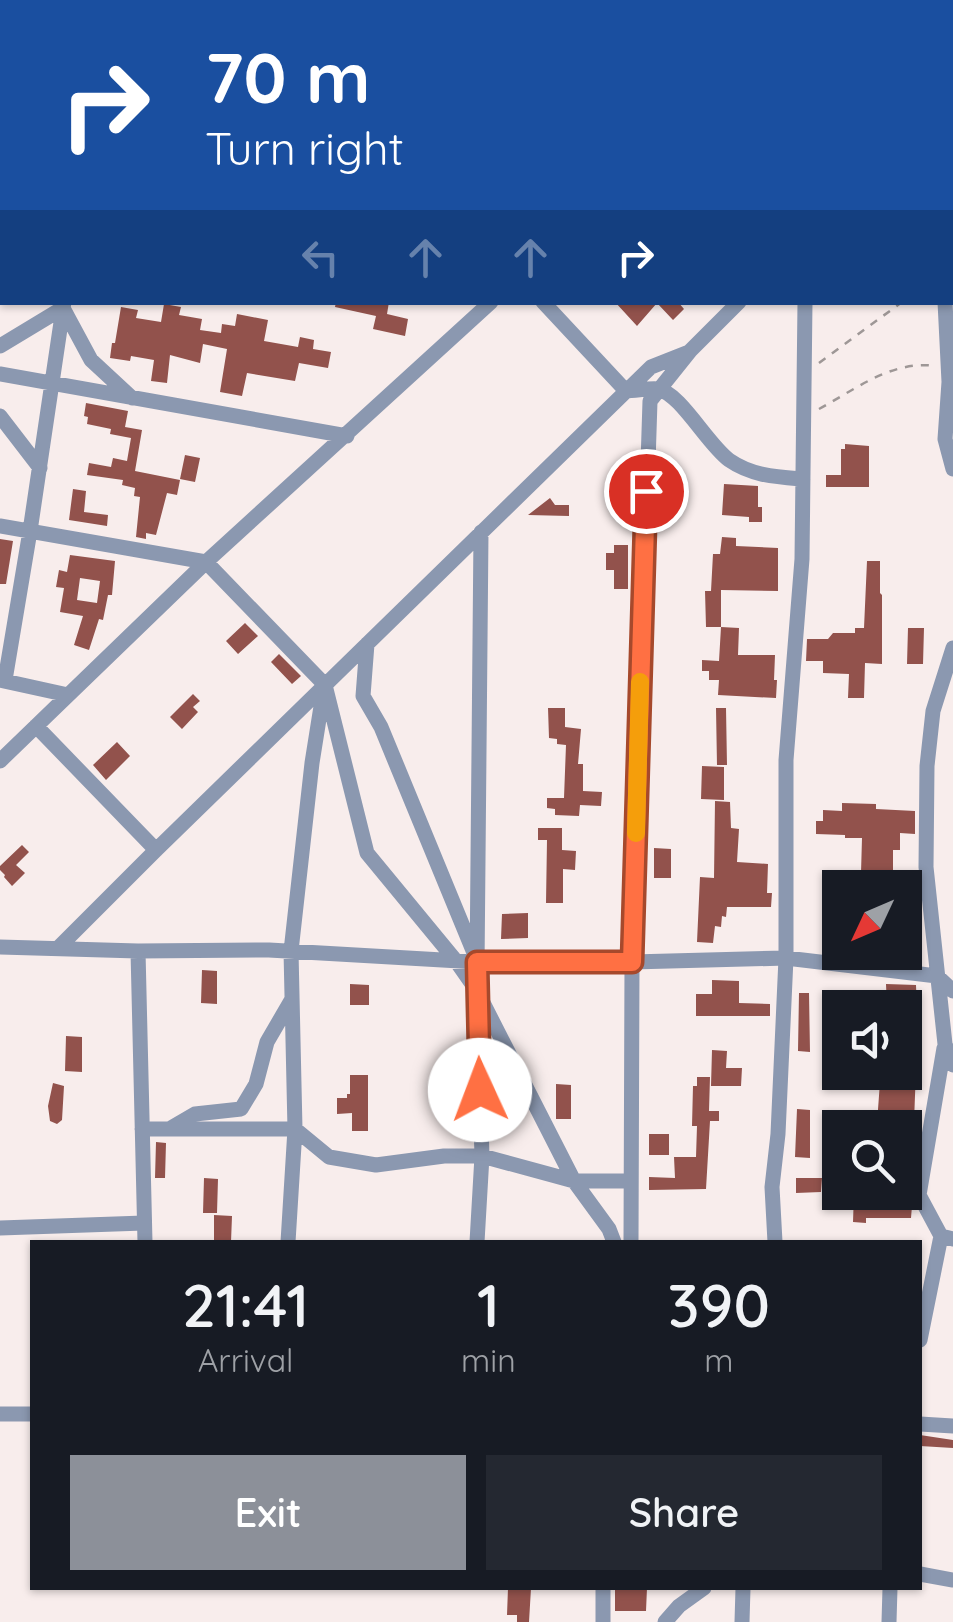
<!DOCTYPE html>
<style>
body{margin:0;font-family:Quicksand,sans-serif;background:#242831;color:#f1f3f6;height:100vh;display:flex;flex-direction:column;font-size:38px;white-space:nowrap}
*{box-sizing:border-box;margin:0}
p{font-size:32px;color:#9ea1a6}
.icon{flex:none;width:55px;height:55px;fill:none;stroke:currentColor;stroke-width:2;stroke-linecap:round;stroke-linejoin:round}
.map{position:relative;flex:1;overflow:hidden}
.details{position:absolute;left:30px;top:1240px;width:892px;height:350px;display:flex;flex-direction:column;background:#171b24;border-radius:0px;box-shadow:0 2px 8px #0004}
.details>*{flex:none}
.guide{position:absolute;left:0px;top:0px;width:955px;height:305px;box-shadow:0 2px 8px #0004;background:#1a4fa0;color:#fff;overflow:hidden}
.needle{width:65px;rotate:226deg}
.controls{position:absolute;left:822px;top:870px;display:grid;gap:20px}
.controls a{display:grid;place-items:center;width:100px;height:100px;border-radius:0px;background:#171b24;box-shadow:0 2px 8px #0004;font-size:50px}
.pin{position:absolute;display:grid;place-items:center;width:85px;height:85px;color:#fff;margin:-42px;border:5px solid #fff;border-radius:50%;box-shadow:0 2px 10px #0007}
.me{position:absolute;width:110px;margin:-55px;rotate:358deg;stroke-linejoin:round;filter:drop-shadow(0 0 8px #0008)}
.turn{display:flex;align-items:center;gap:35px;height:210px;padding:0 40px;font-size:45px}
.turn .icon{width:130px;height:130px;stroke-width:2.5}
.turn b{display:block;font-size:70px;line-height:85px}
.lanes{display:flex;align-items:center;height:95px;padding:0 40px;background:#0003;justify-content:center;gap:50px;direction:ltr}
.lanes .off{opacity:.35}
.eta{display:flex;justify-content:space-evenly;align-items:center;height:170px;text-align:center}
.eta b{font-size:60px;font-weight:600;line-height:70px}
.button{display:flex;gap:20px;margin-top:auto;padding:20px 40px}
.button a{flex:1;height:115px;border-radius:0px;background:#8c9099;color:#fff;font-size:40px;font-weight:600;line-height:115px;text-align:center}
.button a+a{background:#242831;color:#f1f3f6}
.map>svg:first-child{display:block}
.building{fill:#92524c;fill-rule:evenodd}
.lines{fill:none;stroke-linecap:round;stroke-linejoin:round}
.path{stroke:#9e9796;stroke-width:2.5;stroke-dasharray:8 8;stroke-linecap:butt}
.street{stroke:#8b98b0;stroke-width:15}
.route-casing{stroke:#a6492c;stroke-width:25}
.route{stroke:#ff7043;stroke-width:18}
.slow{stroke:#f59e0b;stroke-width:18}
</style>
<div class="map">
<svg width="953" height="1622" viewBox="0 0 953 1622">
<rect width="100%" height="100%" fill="#f8edec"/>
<path class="building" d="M336,302H389L387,314L408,319L405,336L373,329L376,316L335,307Z
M615,302H678L684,309L673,320L657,303L637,326Z
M164,304L181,307L179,315L202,319L200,330L221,333L222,324L235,326L237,314L268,320L264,341L298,347L300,337L314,340L313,349L331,352L328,368L299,363L295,381L247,373L242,396L220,392L227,349L203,344L200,363L170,355L167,383L151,381L154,360L131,356L130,361L110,358L112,343H115L121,307L138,310L136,318L161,322Z
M86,403L128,411L125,427L142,430L135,471L180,480L177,495L167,493L156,535L146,533V539L136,537L140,497L134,496L135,488L122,485L123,480L87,475L89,463L111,467L113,458L127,461L131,438L110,434L111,429L87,424L88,417L84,416Z
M845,444L869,446V487H826V475H841V449H845Z
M185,455L200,458L195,482L180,479Z
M724,484L758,486V507H762V522H749V517L722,515Z
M73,489L86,491L84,512L108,515L107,526L69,520Z
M550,498L555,505H569V516L528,515Z
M722,537L736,538V546L778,548V591L721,590V627H706L705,591H711L713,554H720Z
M0,539L13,541L6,584H0Z
M614,545H628V589H614V570H606V553H614Z
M70,555L115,561L112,595H108L103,620L99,619L89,650L74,645L83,616L60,612L64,588L56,587L59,570L67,572ZM80,578L100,581L97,603L77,600Z
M867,561H880V593L882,595V664L865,663L864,698H848L849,674L823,673V661H806L807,639H828L833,633H855V628H864Z
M245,623L258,636L238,654L226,641Z
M721,627L739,628L738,655H775L774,680H777L776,698L718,695L719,680H709V671H702V660L719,661Z
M908,628H924L923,664H907Z
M279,654L301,676L292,684L271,662Z
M193,694L200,701L193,707L198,712L182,729L170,717Z
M548,708H565V727L581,729L578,764H583V791L602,792L601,806L580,805L579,816L555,815V809L547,808V798H564L566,745L557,744V739L549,738Z
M716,708H726L727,765H717Z
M117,742L130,756L106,780L93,765Z
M702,766L724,767V800L701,799Z
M715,801L730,802L731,828L739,829L737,862L768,864L767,893H772L771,907H727L726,917L722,916L721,927L715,926L713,943L697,942L700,877L714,878Z
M842,803L876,804V809L915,811V834L900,833V850H893V883H885V888H868V874L861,873L862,838H845V835L816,834V821H823V810L842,811Z
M538,828H562V850L576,851L575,870L563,869V903H546L547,840H538Z
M22,845L29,852L16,865L25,873L12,886L4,877L5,875L0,870V866Z
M654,848L671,849V878H654Z
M528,913V938L501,939L502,914Z
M202,970L217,971V1004L201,1003Z
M712,980L739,981V1003L770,1004V1016H696V994H712Z
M350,984L369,985V1005H350Z
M886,984L916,985L918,1042H905V1008H887Z
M799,993H809L810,1052L798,1051Z
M66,1036L82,1037V1072L65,1071Z
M712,1050L727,1051L726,1068H742L741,1086H711Z
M905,1069H916L914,1122L877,1123L880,1082H884V1072H905Z
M350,1075H368V1131H352V1113L337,1114V1098H347V1094H350Z
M697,1077H710L709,1111H719V1121H710L706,1189L649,1190V1177L675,1178L674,1157H696L697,1126H692L693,1086H697Z
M53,1083L64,1086L62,1120L57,1124L50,1121L48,1106Z
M556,1084L571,1085V1119H556Z
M797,1109L810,1110V1158L795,1157Z
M649,1134H669V1155H649Z
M156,1142L166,1143L165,1178H155Z
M204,1178L218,1179L217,1213H203Z
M796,1178H822L821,1192L796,1193Z
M854,1192H864V1195L884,1198V1193L908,1194L912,1206L911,1218H866V1223L853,1222Z
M214,1215L232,1216L231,1242H214Z
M920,1435L953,1440V1448L920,1446Z
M508,1588H531L529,1622H517V1615H507Z
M615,1588H647L646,1611H615Z"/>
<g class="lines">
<path class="path" d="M819,363L902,302
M819,409C856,389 892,360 935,366"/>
<path class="street" d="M65,0L67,2
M560,0L576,2
M626,0L628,2
M855,0L857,2
M813,2L816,0
M0,68L2,69
M952,81L953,80
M952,104H953
M0,217H2
M952,255H953
M543,302L626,391C636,391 648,388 658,389C680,393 708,445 729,460C752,476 777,477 803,479
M945,302L949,382L945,439L953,469
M0,346L63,308L91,360L132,398
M0,374L347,436
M0,416L40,468
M0,526L206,562L325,685L367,853L456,961L477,991L574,1181L609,1229L614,1242
M367,644L363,696L381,727L474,953
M953,648L933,711L927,766L926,867L945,1044L953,1065
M0,680L68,695
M5,680L30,531L64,302
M36,726L156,850
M0,761L206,562L491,302
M0,947L138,951L269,950L477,962H632L786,958L937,976L953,991
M58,948L156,850L651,367L689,352
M138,951L145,1242
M477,969L481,532
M477,997L482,1156L477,1242
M171,1128L195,1114L241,1109L256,1084L267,1042L292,999
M142,1129H295L329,1157L376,1165L444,1156H482L574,1181H631
M0,1228L144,1223
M941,1236L919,1195L944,1048
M288,1242L295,1129L291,951L312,763L323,694
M631,1242L632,962L650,401L690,351L739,302
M775,1242L772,1187L778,1134L786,958V760L802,559L805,302
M920,1340L941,1236L953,1239
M0,1414H32
M920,1424L953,1426
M920,1574L953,1580
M603,1622V1588
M665,1622L679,1606L704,1588
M742,1622L743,1588
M889,1622L890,1588"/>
</g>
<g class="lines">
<defs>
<path id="route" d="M480,1090L477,962H632L646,491"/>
</defs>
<use href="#route" class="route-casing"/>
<use href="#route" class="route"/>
<path class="slow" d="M636,833L640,682"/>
</g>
</svg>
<div class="controls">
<a><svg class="needle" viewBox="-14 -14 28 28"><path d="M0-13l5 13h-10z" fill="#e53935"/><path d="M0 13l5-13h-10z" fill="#9ea1a6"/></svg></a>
<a><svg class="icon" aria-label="sound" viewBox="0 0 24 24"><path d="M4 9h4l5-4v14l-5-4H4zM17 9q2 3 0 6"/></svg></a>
<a><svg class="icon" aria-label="search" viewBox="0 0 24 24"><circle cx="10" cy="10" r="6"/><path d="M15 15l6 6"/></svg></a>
</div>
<div class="pin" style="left:646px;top:491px;background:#d93025"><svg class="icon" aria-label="arrive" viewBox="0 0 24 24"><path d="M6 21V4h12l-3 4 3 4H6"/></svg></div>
<svg class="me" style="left:480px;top:1090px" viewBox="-20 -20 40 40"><circle r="19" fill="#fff"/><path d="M0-13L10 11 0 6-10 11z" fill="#ff7043"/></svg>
<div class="guide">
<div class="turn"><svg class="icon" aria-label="right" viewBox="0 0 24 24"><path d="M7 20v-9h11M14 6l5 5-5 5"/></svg><div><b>70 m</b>Turn right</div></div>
<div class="lanes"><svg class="icon off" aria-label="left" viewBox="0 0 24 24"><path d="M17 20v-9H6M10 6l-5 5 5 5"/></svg><svg class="icon off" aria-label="ahead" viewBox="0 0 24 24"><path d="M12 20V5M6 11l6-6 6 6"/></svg><svg class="icon off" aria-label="ahead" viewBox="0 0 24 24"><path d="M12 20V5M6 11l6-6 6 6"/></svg><svg class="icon" aria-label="right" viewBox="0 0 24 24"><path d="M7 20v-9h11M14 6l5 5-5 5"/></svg></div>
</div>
<section class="details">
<div class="eta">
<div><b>21:41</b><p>Arrival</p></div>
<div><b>1</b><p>min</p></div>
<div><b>390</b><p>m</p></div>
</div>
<div class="button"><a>Exit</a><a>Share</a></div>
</section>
</div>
